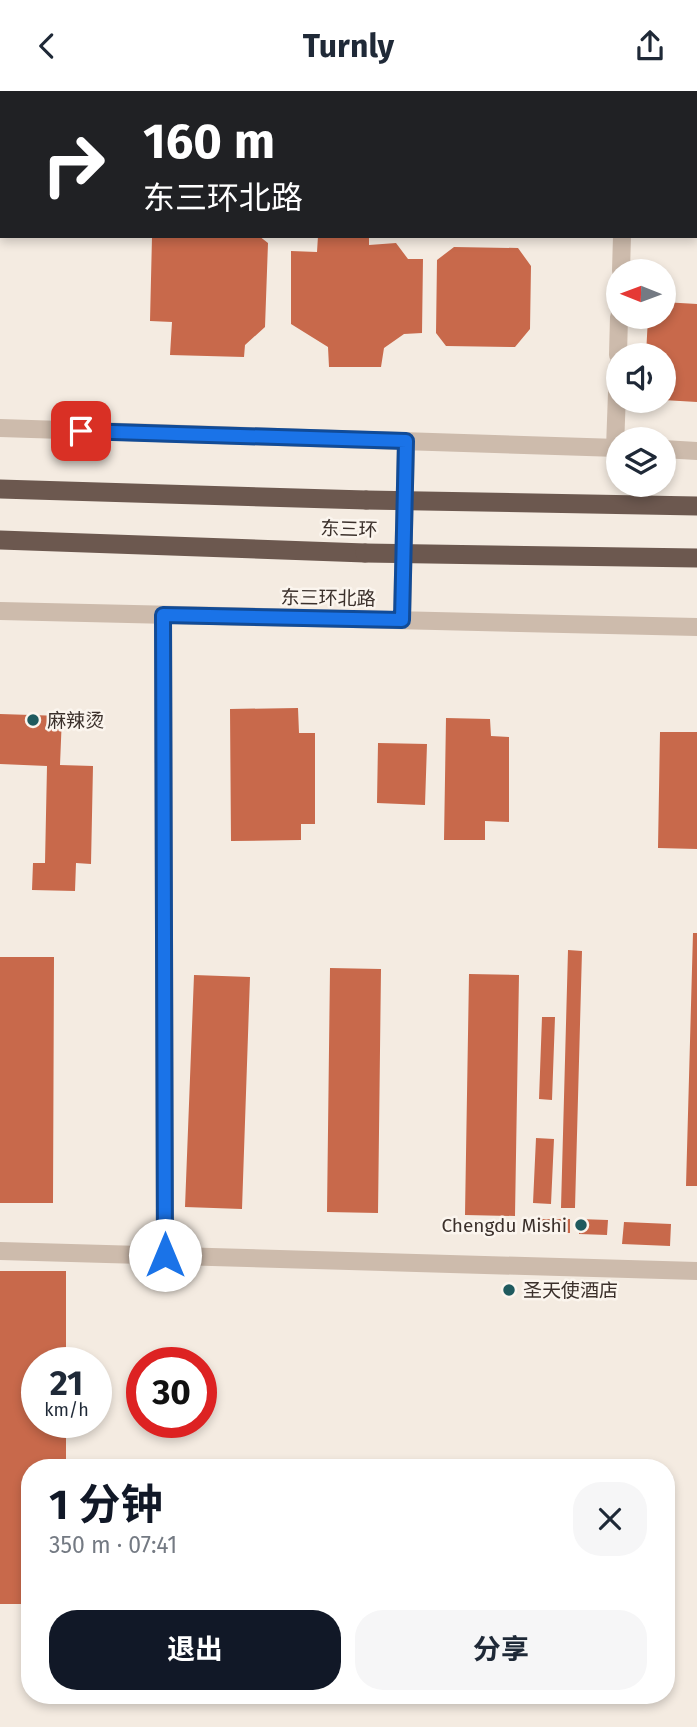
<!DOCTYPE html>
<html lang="zh">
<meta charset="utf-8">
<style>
body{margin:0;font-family:"Fira Sans","Noto Sans SC",sans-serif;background:#f6f6f7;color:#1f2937;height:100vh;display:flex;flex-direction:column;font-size:26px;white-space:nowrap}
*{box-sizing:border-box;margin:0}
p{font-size:23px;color:#747a83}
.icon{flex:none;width:38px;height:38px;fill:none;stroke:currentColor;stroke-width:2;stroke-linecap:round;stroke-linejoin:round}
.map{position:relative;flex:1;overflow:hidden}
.drawer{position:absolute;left:21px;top:1368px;width:654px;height:245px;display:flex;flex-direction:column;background:#fff;border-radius:28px;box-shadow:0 4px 10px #0003}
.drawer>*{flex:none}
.top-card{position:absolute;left:0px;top:0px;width:698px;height:147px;box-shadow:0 4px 10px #0003;background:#202124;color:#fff;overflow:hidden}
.needle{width:46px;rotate:271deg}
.tools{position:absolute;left:606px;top:168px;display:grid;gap:14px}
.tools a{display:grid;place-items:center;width:70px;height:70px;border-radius:50%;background:#fff;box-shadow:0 4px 10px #0003;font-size:35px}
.speed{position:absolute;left:21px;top:1256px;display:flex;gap:14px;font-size:35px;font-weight:700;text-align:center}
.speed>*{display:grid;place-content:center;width:91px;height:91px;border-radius:50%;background:#fff;box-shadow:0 4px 10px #0003;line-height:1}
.speed small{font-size:18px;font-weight:400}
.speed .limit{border:10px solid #d22;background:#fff;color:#111}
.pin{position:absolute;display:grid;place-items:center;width:60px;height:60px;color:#fff;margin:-30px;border-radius:14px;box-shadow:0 4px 10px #0006}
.me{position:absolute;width:77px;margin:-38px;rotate:0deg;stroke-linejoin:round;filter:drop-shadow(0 0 5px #0008)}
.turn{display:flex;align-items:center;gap:24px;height:147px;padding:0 28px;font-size:32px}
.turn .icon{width:91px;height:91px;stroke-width:2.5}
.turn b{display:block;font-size:49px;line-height:60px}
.round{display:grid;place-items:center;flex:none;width:74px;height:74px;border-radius:28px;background:#f6f6f7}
.head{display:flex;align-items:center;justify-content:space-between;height:119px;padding:0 28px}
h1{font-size:42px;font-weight:700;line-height:52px;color:#111827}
.action{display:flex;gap:14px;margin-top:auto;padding:14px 28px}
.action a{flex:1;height:80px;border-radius:28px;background:#111827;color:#fff;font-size:28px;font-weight:700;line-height:80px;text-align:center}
.action a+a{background:#f6f6f7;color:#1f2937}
header{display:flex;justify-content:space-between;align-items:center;height:91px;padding:0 28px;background:#fff;font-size:32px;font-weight:700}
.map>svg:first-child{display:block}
.green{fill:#b8c4a0}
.water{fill:#7fb0b2}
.building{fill:#c8694b}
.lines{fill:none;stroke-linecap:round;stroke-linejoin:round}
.path{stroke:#b9a596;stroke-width:4.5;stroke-dasharray:3.5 3.5;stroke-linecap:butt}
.minor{stroke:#cdbbac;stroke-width:18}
.tertiary{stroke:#cdbbac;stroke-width:18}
.trunk{stroke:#6c584f;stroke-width:19}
.trunk-bridge{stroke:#6c584f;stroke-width:19}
.route-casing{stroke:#114b97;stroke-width:18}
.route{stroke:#1a73e8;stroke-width:12}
.poi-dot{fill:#1f5a5e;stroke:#fbf5ee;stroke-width:2.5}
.labels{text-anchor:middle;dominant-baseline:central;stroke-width:5;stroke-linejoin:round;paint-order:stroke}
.street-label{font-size:19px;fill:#3b302b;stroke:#fbf5ee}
.poi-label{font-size:19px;fill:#3b302b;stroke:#fbf5ee;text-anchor:start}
</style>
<header><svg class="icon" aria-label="back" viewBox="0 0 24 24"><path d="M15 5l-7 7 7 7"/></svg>Turnly<svg class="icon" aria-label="share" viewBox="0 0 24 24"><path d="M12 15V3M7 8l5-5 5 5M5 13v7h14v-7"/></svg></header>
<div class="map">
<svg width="697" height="1636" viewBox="0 0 697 1636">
<rect width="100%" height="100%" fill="#f4ebe1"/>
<path class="green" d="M0,0H608L2,2V99Z"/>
<path class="water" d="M0,0H340L2,2V58Z"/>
<path class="building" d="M259,145L268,152L265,236L245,254L244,266L170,264L172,231L150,230L152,146Z
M318,145H369V154L396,152L408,168H423L422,242L404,243L384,257L381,276H329L328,256L291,233V160L317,161Z
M454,156L518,157L531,175L530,238L515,256L446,255L436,242L437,169Z
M663,211L697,213V311L663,309V264H646L648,226H663Z
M298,617L299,642H315V733H301V749L231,750L230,618Z
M0,623L62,625L60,674L93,675L91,773L76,772L75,800L32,799L33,772H45L47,675L0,673Z
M446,627L490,628L491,645L509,646V731L485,730V749H444Z
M660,641H697V758L658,757Z
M378,652L427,653L425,714L377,712Z
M693,842H697V1095H686Z
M568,859L582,860L575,1117H561Z
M0,866H54L53,1112H0Z
M330,877L381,878L378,1122L327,1121Z
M469,883L519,884L515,1125L465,1124Z
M194,884L250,886L242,1118L185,1116Z
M542,926H555L552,1009L539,1008Z
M536,1047L554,1048L551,1113L533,1112Z
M533,1128H570V1142H533Z
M579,1128L608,1129L607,1144L579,1143Z
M624,1131L671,1133L670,1155L622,1153Z
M0,1180H66V1272H37V1332H66V1377H30V1513H0Z"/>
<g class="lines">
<path class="path" d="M501,2L503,0
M0,81H2"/>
<path class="minor" d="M627,2V0
M621,180L622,145
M618,264L619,226
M615,357L618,274
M163,524L165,1165"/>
<path class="tertiary" d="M0,337L618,357
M663,358L697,360
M0,520L697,536
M402,529L406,350
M0,1160L697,1180"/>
<path class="trunk" d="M0,398L366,409
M0,449L365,462"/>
<path class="trunk-bridge" d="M366,409L697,415
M365,462L697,467"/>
</g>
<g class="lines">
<defs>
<path id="route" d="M81,340L406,350L402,529L163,524L165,1164"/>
</defs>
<use href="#route" class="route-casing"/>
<use href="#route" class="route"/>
</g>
<g class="poi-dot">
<circle cx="33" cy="629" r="7"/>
<circle cx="581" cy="1134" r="7"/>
<circle cx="509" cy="1199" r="7"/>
</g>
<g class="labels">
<g class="street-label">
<text transform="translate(349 438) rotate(2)">东三环</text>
<text transform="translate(328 507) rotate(1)">东三环北路</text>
</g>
<g class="poi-label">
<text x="47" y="629">麻辣烫</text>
<text x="567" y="1134" text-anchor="end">Chengdu Mishi</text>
<text x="523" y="1199">圣天使酒店</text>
</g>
</g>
</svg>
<div class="tools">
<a><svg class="needle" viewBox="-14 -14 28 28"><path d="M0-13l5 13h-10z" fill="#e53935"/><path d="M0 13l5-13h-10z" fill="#747a83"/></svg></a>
<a><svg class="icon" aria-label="sound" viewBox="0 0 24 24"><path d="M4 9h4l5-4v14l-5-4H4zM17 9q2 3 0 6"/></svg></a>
<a><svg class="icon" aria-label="layers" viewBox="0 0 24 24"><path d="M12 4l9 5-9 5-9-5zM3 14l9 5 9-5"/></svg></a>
</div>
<div class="speed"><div>21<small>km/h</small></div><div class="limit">30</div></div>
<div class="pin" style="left:81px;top:340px;background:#d93025"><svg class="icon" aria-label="arrive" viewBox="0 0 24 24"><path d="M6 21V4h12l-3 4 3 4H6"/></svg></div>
<svg class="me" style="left:165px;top:1164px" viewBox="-20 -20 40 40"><circle r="19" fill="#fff"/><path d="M0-13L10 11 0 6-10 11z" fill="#1a73e8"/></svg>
<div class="top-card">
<div class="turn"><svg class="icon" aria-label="right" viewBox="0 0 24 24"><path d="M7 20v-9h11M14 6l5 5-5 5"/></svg><div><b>160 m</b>东三环北路</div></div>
</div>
<section class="drawer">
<div class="head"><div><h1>1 分钟</h1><p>350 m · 07:41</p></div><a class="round"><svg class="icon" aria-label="close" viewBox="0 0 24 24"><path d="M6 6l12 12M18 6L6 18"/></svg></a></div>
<div class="action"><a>退出</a><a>分享</a></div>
</section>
</div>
